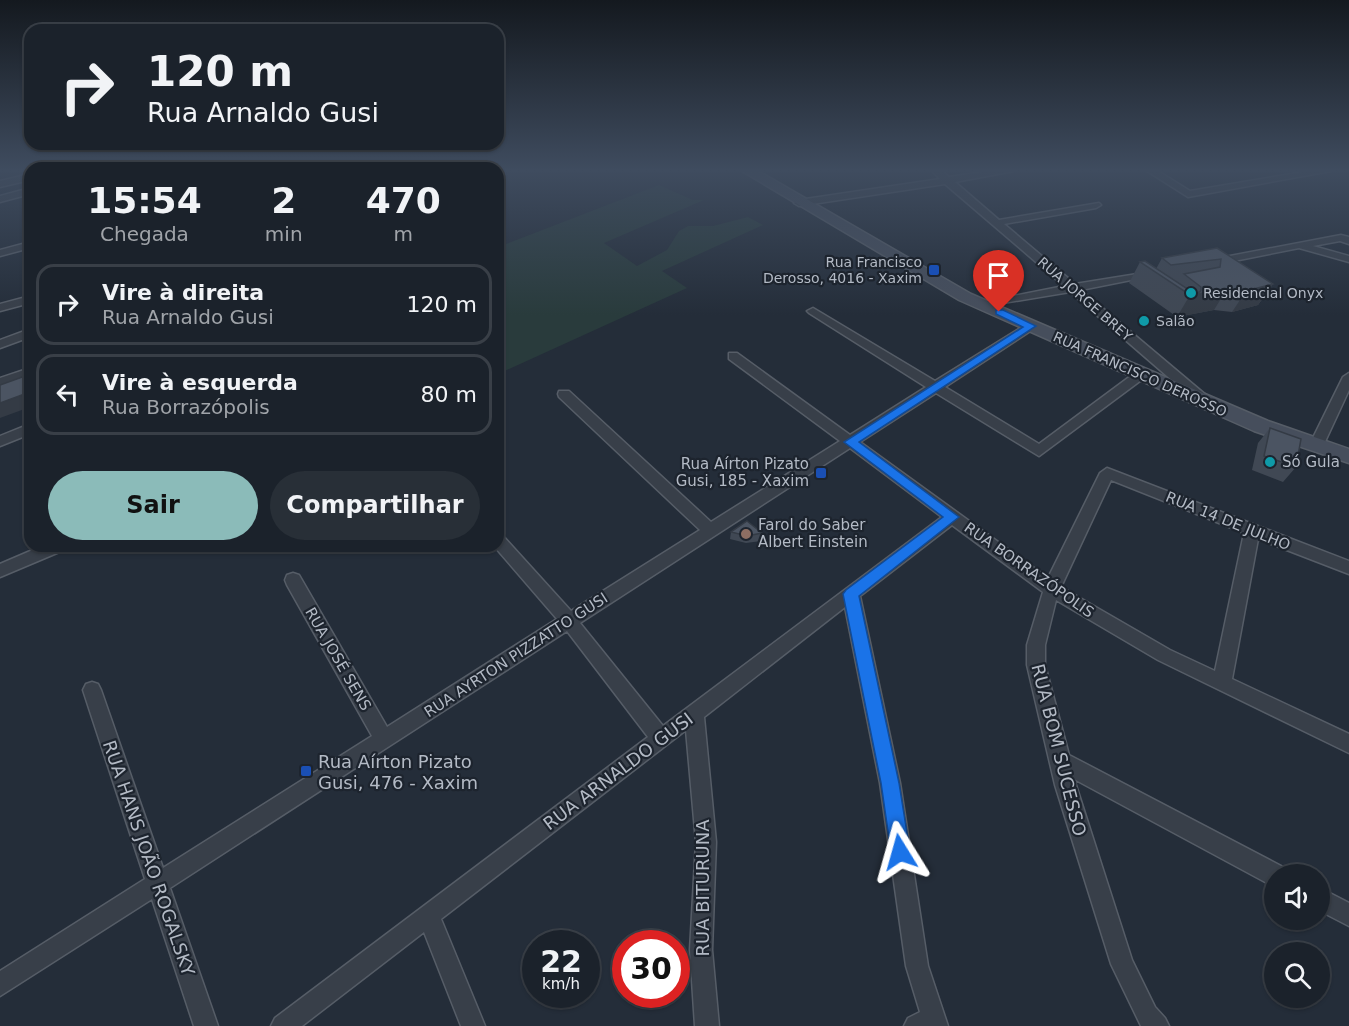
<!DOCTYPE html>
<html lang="pt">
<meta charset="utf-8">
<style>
body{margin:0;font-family:"DejaVu Sans",sans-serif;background:#282f37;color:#f1f3f6;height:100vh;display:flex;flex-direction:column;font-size:22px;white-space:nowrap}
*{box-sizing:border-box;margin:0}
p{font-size:20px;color:#a0a4a9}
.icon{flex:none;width:33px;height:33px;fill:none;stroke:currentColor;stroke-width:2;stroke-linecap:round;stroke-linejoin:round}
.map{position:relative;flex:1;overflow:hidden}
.panel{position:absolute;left:24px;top:162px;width:480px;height:390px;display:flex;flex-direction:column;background:#1b222b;border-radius:18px;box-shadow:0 2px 4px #0004,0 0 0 2px #393f47}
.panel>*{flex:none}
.top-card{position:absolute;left:24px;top:24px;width:480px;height:126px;border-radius:18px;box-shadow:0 2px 4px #0004,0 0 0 2px #393f47;background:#1b222b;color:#f1f3f6;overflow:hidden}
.buttons{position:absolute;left:1264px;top:864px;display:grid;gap:12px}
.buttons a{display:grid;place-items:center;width:66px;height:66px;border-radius:50%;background:#1b222b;box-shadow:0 2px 4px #0004,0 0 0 2px #393f47;font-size:30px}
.speed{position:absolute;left:522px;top:930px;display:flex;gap:12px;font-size:30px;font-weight:700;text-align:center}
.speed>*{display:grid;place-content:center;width:78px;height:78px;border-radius:50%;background:#1b222b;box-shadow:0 2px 4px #0004,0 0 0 2px #393f47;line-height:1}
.speed small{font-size:15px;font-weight:400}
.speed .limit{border:9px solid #d22;background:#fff;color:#111}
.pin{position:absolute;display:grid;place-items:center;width:51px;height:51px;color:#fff;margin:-62px -26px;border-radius:50% 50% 50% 0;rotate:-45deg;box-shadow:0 0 6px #0007}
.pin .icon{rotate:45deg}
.me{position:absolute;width:66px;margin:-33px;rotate:352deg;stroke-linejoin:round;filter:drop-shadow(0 0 4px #0008)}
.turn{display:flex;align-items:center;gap:21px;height:126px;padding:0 24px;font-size:27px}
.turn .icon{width:78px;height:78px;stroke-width:2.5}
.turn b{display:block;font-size:42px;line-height:51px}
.eta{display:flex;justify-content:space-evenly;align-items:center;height:102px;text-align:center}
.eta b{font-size:36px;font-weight:800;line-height:42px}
.cta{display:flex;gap:12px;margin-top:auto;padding:12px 24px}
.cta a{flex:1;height:69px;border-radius:36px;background:#8bbbb9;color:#111;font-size:24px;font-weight:800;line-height:69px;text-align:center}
.cta a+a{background:#282f37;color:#f1f3f6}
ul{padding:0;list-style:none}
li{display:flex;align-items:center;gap:18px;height:81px;margin:0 12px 9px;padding:0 12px;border:3px solid #393f47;border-radius:18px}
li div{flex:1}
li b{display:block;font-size:22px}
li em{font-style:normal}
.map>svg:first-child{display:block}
.green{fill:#293b3c}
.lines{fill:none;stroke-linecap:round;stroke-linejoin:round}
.minor-casing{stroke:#565d67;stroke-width:3}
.secondary-casing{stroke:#565d67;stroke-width:3}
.minor{fill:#383f49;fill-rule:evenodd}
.secondary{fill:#464e5c;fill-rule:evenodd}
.wall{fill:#404854}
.shaded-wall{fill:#343b45}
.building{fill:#4b5462;stroke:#343b45;stroke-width:1.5}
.route{fill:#1a73e8;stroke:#114b97;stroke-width:1.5}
.transit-dot{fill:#1a4fb4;stroke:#1d242e;stroke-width:2}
.culture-dot{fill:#0f9aa8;stroke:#1d242e;stroke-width:2}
.education-dot{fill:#8d6e63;stroke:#1d242e;stroke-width:2}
.labels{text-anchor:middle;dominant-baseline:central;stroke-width:4.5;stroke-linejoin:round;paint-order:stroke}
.far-poi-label{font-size:14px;fill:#b3bac5;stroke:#1d242e;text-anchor:start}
.far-street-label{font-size:14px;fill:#b3bac5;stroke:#1d242e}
.poi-label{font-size:15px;fill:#b3bac5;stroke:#1d242e;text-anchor:start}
.street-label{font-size:15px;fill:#b3bac5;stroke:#1d242e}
.near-street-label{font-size:18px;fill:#b3bac5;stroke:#1d242e}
.near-poi-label{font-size:18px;fill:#b3bac5;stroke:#1d242e;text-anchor:start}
</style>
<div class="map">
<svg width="1349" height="1026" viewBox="0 0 1349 1026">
<rect width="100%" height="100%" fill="#242d39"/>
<path class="green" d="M659,185L693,200H704L604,243L637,266L667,250L679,231L688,226H713L748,217L763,225L662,271L687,288L498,374V247Z"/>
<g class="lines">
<defs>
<path id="minor" d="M932,171H942L949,177L990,171H1014L955,182L999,220L1099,203L1101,205L1096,208L1004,224L1075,284L1156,271V275L1081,290L1207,396L1209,399L1207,402H1197L1070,292L979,307L977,305L983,302L1064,286L945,184L799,206L794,203L799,200L940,179Z
M1147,171H1158L1190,191L1309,171H1331L1188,197Z
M30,174V180L0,187V181Z
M30,188V194L0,202V196Z
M1341,235L1349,237V244L1340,241L1313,246L1349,256V262L1299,248L1214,265L1209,262L1214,259Z
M30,242V248L0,256V250Z
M30,296V303L0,311V304Z
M813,308L935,381L1027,324H1035V328L945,387L1039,444L1136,372H1144V378L1039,456L936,393L860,442L1048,578L1100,473L1107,468L1349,561V574L1258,539L1232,679L1349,734V753L1158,660L1056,600L1045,645V665L1069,755L1283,867L1285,874H1275V886L1267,883L1074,779L1132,960L1155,1007L1165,1018L1169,1026H1141L1111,964L1055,785L1027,665V645L1043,592L952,525L860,596L900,783L928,966L948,1026H904L908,1018L920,1012L906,966L880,783L845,607L704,717L716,842L712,950L719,1026H695L690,950L696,842L686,730L441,919L485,1026H461L424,932L302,1026H271L275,1018L648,737L567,631L170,888L218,1026H194L152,899L0,996V971L145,879L83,690L86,684L92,682L98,684L101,690L163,868L372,736L287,585L285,580L287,575L293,573L299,575L387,727L557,619L494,546H498V534L503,536L571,611L700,530L559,397L558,394L559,391H569L711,522L840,441L729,359V353H737L850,435L926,387L809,313L807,311ZM850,448L942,517L663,726L580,623ZM1111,480L1244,533L1215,671L1170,650L1061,587Z
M30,329V337L0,348V340Z
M30,368V376L0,387V378Z
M1349,373V390L1323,446L1321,449H1311L1309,446L1343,377Z
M30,424V434L0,446V436Z
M42,546H66L64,550L0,577V564Z
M1320,888L1349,903V926L1320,911Z"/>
<path id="secondary" d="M742,171H758L971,294L1268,421L1349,449V463L1254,431L959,300Z"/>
</defs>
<use href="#minor" class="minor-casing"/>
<use href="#secondary" class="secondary-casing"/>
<use href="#minor" class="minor"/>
<use href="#secondary" class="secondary"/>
</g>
<path class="wall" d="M1217,248L1273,284L1258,305L1232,312L1214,310L1177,317L1129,283L1140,262L1156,269L1162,258Z
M1270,428L1296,467L1283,482L1252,470L1258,443Z
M731,532L762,533L761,541L746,543L730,539Z"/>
<path class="shaded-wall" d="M1273,284L1258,305L1232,312L1246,291Z
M1227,289L1214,310L1177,317L1190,295Z
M30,392V407L0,418V403Z"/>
<path class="building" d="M1217,248L1273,284L1246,291L1227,289L1190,295L1140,262L1145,261L1195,294L1201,291V287L1184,274L1220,267L1221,259L1171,265L1162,258Z
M25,376L30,388V392L0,403V385Z
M1270,428L1301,439L1296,467L1264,456Z
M747,521L762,533L747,536L731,532Z"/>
<linearGradient id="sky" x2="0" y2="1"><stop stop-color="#14191f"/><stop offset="0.54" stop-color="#3f4c5f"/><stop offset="1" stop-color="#3f4c5f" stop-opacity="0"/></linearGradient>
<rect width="1349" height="315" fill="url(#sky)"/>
<path class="route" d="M996,310H1003L1036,326L859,442L959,517L859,596L899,783L910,852L907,858L900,861L893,858L891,852L881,783L843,594L846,590L943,517L844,442L1023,327L996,314Z"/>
<g class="transit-dot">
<rect x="928" y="264" width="12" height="12" rx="3"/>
<rect x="815" y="467" width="12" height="12" rx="3"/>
<rect x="300" y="765" width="12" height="12" rx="3"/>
</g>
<g class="culture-dot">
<circle cx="1191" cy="293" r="6"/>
<circle cx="1144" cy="321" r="6"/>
<circle cx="1270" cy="462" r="6"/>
</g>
<circle class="education-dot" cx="746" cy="534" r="6"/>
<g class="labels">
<g class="far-poi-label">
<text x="922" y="262" text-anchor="end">Rua Francisco<tspan x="922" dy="16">Derosso, 4016 - Xaxim</tspan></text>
<text x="1203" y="293">Residencial Onyx</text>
<text x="1156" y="321">Salão</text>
</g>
<g class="far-street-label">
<text transform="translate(1085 299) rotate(41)">RUA JORGE BREY</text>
<text transform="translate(1140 374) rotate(24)">RUA FRANCISCO DEROSSO</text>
</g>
<g class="poi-label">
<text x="1282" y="462">Só Gula</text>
<text x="809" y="464" text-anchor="end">Rua Aírton Pizato<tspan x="809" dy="17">Gusi, 185 - Xaxim</tspan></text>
<text x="758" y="525">Farol do Saber<tspan x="758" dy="17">Albert Einstein</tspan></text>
</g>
<g class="street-label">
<text transform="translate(1228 521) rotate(22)">RUA 14 DE JULHO</text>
<text transform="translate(1029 570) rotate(35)">RUA BORRAZÓPOLIS</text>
<text transform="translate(516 655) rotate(-33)">RUA AYRTON PIZZATTO GUSI</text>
<text transform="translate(338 659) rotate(60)">RUA JOSÉ SENS</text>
</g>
<g class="near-street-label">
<text transform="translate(1059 750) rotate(76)">RUA BOM SUCESSO</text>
<text transform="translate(618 771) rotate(-37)">RUA ARNALDO GUSI</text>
<text transform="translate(149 858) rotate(71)">RUA HANS JOÃO ROGALSKY</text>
<text transform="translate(702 888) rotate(-90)">RUA BITURUNA</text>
</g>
<g class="near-poi-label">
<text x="318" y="761">Rua Aírton Pizato<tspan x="318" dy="21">Gusi, 476 - Xaxim</tspan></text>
</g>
</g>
</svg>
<div class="buttons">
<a><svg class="icon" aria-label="sound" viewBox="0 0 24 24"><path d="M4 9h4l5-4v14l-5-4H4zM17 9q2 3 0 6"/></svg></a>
<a><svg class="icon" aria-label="search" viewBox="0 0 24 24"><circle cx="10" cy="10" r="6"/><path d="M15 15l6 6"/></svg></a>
</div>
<div class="speed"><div>22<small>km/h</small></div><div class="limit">30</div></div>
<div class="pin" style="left:999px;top:312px;background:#d93025"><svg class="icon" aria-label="arrive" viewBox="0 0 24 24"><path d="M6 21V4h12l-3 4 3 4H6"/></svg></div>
<svg class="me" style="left:900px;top:852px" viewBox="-20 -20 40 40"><path d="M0-17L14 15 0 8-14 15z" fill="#1a73e8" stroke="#fff" stroke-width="4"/></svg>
<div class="top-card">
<div class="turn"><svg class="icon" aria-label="right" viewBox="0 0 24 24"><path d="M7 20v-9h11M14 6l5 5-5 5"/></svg><div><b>120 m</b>Rua Arnaldo Gusi</div></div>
</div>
<section class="panel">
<div class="eta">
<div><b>15:54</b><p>Chegada</p></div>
<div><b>2</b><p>min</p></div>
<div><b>470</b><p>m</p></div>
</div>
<ul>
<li><svg class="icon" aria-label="right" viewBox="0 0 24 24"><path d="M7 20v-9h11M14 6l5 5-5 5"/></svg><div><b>Vire à direita</b><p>Rua Arnaldo Gusi</p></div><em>120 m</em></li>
<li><svg class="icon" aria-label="left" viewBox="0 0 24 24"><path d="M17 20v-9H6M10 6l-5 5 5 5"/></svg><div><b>Vire à esquerda</b><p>Rua Borrazópolis</p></div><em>80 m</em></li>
</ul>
<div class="cta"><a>Sair</a><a>Compartilhar</a></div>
</section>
</div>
